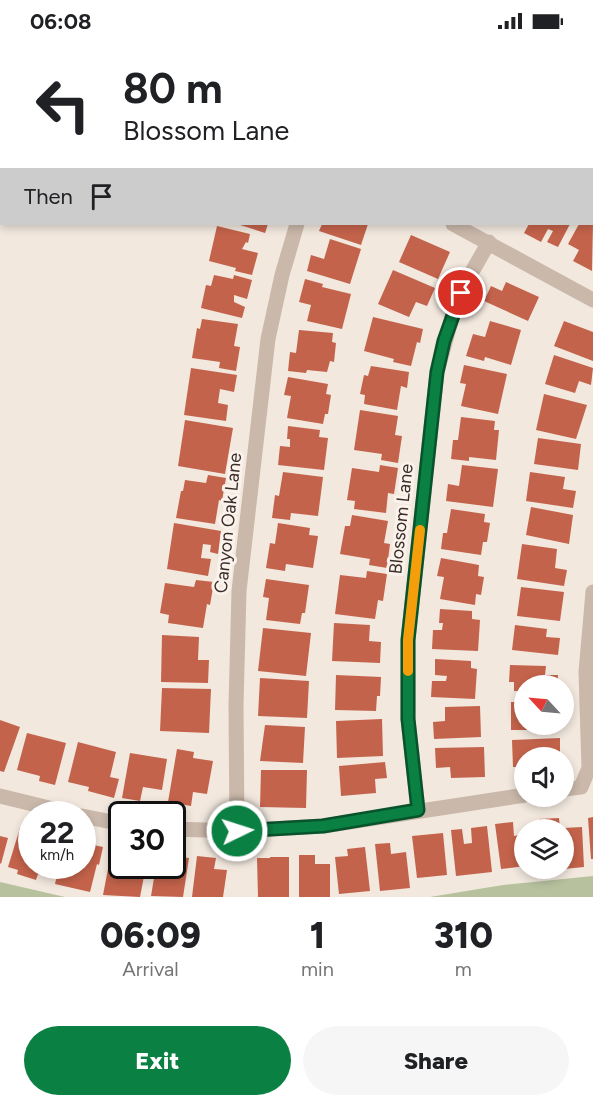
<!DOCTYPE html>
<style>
body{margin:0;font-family:Figtree,sans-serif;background:#f6f6f6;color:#202124;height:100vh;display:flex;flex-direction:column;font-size:22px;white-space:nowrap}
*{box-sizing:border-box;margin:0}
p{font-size:20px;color:#757577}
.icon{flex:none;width:33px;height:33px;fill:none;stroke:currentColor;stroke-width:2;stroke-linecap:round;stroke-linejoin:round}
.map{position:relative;height:855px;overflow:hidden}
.details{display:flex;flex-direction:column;background:#fff;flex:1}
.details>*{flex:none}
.top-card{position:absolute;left:0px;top:0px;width:594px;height:183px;box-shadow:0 3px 9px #0003;background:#fff;color:#202124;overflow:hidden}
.needle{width:39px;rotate:296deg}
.controls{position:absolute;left:514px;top:633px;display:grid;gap:12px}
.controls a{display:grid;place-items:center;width:60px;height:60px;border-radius:50%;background:#fff;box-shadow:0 3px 9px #0003;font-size:30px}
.speed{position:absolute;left:18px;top:759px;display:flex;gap:12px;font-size:30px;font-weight:700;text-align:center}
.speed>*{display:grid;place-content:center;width:78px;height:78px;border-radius:50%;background:#fff;box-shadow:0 3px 9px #0003;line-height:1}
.speed small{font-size:15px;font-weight:400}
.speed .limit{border:3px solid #111;border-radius:9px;background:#fff;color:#111}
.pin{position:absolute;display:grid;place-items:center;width:51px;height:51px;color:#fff;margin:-26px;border:3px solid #fff;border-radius:50%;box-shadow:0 2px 6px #0007}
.me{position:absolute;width:66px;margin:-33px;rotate:86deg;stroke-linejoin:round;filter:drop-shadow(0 0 4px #0008)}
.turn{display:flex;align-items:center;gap:21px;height:126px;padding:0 24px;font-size:27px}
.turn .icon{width:78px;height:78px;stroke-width:2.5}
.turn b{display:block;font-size:42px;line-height:51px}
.then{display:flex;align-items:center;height:57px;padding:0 24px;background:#0003;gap:12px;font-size:22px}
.eta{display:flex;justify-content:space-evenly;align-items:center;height:102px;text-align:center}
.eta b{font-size:36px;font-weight:800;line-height:42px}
.action{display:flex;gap:12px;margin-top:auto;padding:12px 24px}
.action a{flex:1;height:69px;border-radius:36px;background:#0b8043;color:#fff;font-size:24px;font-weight:800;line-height:69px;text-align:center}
.action a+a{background:#f6f6f6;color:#202124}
.status{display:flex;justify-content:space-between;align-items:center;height:42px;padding:0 30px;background:#fff;direction:ltr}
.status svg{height:16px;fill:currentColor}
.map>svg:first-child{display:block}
.green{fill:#b7c19e}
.building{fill:#c4634b}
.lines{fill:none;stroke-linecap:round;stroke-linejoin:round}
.minor{stroke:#cab8aa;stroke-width:15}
.route-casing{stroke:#07532c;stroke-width:15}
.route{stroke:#0b8043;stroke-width:10}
.slow{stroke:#f59e0b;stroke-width:10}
.labels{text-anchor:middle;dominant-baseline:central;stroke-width:6;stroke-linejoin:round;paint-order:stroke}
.street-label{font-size:18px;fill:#382d29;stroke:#faf2eb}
</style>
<div class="status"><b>06:08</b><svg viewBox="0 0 49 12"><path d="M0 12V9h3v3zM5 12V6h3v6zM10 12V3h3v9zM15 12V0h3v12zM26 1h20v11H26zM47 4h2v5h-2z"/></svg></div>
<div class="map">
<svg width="593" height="855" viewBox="0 0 593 855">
<rect width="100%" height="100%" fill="#f2e8de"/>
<path class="green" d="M593,834V855H430L503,843Z
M0,840L65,855H0Z"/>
<path class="building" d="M237,182H268L265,191Z
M322,182H368L361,203L319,189Z
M529,182H570L558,205L547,200L553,189L548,187L541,200L524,191Z
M579,182H593L592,229L573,219L579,208L568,202Z
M217,184L250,192L248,201L246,200L242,207L258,211L252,233L235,229L236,226L209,219Z
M411,193L450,210L438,237L399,220Z
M330,197L361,207L350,242L307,229L311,213L324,217Z
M393,228L435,246L427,264L416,260L409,275L378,262Z
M214,233L233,237L234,233L252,238L247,257L234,253V260L245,265L242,276L201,266L206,243L211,244Z
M305,237L323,242L322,245L351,252L342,287L307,279L311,263L299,260Z
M506,240L539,255L528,279L484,259L491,244L502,249Z
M373,275L423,287L420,301L417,300L411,324L393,320L394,317L364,309Z
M202,277L238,282L234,304L240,305L236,329L219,326L220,320L192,316L197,286L200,287Z
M490,279L521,288L511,323L485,315L484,319L466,314L473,292L485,295Z
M564,279L593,290V319L554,304Z
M299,288L333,291L332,300L336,301L334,320L330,319L327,330L307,328L306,331L288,329L290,310L296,311Z
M554,313L593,326L591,343L579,339L575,351L545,342Z
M464,323L507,332L498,372L461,364L466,342L460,341Z
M371,324L409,330L407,346L401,344L397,368L364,362L365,353L360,352L364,333L368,334Z
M191,326L237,333L234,350L220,347L218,361L228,363L226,379L184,373Z
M288,335L328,342L326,352L331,353L328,372H325L323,382L287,376L291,354L284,353Z
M544,352L587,363L576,397L536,388Z
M360,368L398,374L395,393L402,394L398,421L381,418L382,412L354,408Z
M461,375L495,379L494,388H499L496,418L469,415V419L451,417L453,398H458Z
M185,378L233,386L225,432L178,424Z
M288,384L320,388L319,395L328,396L324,428L278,423L280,404L290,405V397H287Z
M538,396L581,402L578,428L534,422Z
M380,423L398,426L394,452L388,451L386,471L354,467L355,459L347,458L352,426L379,430Z
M462,423L498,427L493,465L446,459L448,442L459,444Z
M283,430L323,435L318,474L291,471L290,478L272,476L275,453L279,454Z
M530,430L565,435L563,447L576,449L573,466L526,459Z
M208,433L226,436L222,459L219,458L215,482L176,476L181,449H183L185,438L206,441Z
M531,465L573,473L569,502L526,493Z
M451,467L485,472L484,480L490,481L487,500H483L481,513L441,507L443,491H447Z
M352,473L388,479L384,501L390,502L387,526L369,523L370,517L340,512L345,484H350Z
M174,481L221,489L218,512L210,510L211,503L203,502L201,516L211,517L208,534L167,527Z
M278,481L310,486L309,493L318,494L313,526L286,522L285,529L266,526L270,501L275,502Z
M522,502L557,507L555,526L567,528L564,544L517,537Z
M441,516L479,523L478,534L484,535L481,553L476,552L475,563L440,557L444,535L437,534Z
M367,529L387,532L383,559L378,558L375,577L335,572L340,533L366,536Z
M266,537L309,543L305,571H302L300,582L266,578L269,556L263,555Z
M196,538L214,540L210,563L207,562L203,586L168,581L169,573L160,571L165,541L194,545Z
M521,545L564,550L560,579L517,574Z
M440,567L472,569V577L480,578L478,609L432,607L433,588H442L443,581H439Z
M334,581L370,583L369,599L381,600L380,621L332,619Z
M515,583L547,587L546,595L560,596L558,613L512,608Z
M263,586L311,591L306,634L258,629Z
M162,593L199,595L198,618H209L208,641L161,640Z
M435,617L471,619V626L477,627L475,657L431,655L432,639H446L447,634L435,633Z
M510,623L546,624L545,633H558L557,644H525V649H514V640H509Z
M336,633L381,635L380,654H377L376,669L335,668Z
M260,636L309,639L307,676L258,674Z
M162,646L211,647L209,691L160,689Z
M511,660H525V682H558V688H511Z
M480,664L481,695L434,697L433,680L445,679V665Z
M382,677L383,714L337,716L336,679Z
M0,678L20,685L4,730L0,729Z
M265,683L305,685L303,721L260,719Z
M27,691L66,701L55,743L39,739L40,734L17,728Z
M560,696V713L548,714V716H525V725H513L512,698Z
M78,700L116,710L110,735L119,737L114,756L88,749L89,745L68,740Z
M484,705L485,735L451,736L450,725L436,726L435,706Z
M177,707L194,710L193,716L213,719L207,752L193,750L191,764L168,760Z
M130,711L167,717L162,748L143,745L140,759L122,756Z
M385,720L387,736L375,737L376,751L341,754L339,724Z
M261,728H307L306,766L260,765Z
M593,775V817H591L588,776Z
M559,776L560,788H540L539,777Z
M513,780L514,794L525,792V824L501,827L495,782Z
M487,784L492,830L456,834L451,788L462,787L464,802L472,801L471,786Z
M582,785L584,825L564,827V786Z
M20,786L32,790V824H50L47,835L38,832L36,838L17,832L18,828L8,825Z
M443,791L447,833L417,836L412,794Z
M0,794L8,796L1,822L0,821Z
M84,801L103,805L99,823L97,822L90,850L55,842L59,824H82Z
M390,801L391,812L406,810L410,846L380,849L375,802Z
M365,805L370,849L339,852L335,815L348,814L347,807Z
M112,806L122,808V824H146L140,855L103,853Z
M299,813H315V822H330V855H299Z
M172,814L189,816L183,855L151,854L156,824H172Z
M197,814L216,816L214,827L227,828L223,855H192Z
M270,815H289V855H258L257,816H270Z"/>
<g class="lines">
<path class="minor" d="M277,0L285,2
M341,2V0
M592,97L593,98
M453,182L593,258
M564,747L581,745L589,726L586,630L593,550
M0,754L74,772
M418,768L408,677V598L437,330L454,268L469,235L489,200
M82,774L122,782
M172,787L237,789L323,784L525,753
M237,789L236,663L239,549L268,297L282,233L297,182"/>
</g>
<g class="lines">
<defs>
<path id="route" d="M237,789L323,784L418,768L408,677V598L437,330L444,299L461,251"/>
</defs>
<use href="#route" class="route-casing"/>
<use href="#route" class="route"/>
<path class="slow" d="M408,629V598L420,488"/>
</g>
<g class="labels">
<g class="street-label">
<text transform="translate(401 477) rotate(-84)">Blossom Lane</text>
<text transform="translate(228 481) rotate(-84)">Canyon Oak Lane</text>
</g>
</g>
</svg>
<div class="controls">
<a><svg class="needle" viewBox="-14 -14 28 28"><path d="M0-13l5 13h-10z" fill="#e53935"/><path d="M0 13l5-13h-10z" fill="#757577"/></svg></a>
<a><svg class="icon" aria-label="sound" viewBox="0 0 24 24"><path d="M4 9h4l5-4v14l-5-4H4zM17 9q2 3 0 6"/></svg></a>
<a><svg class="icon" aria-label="layers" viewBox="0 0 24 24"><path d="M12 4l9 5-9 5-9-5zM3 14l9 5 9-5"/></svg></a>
</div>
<div class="speed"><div>22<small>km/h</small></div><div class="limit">30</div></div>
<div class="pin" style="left:461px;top:251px;background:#d93025"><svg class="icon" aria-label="arrive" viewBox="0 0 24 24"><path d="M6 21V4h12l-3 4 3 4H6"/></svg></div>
<svg class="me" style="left:237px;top:789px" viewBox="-20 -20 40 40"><circle r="17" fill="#0b8043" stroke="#fff" stroke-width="3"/><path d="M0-11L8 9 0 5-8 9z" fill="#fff"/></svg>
<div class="top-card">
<div class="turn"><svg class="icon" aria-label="left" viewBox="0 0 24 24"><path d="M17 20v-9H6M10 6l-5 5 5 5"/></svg><div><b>80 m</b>Blossom Lane</div></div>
<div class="then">Then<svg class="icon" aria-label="arrive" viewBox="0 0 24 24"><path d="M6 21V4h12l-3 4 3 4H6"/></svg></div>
</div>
</div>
<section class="details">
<div class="eta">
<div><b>06:09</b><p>Arrival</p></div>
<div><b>1</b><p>min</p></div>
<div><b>310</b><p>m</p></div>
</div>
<div class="action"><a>Exit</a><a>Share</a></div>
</section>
